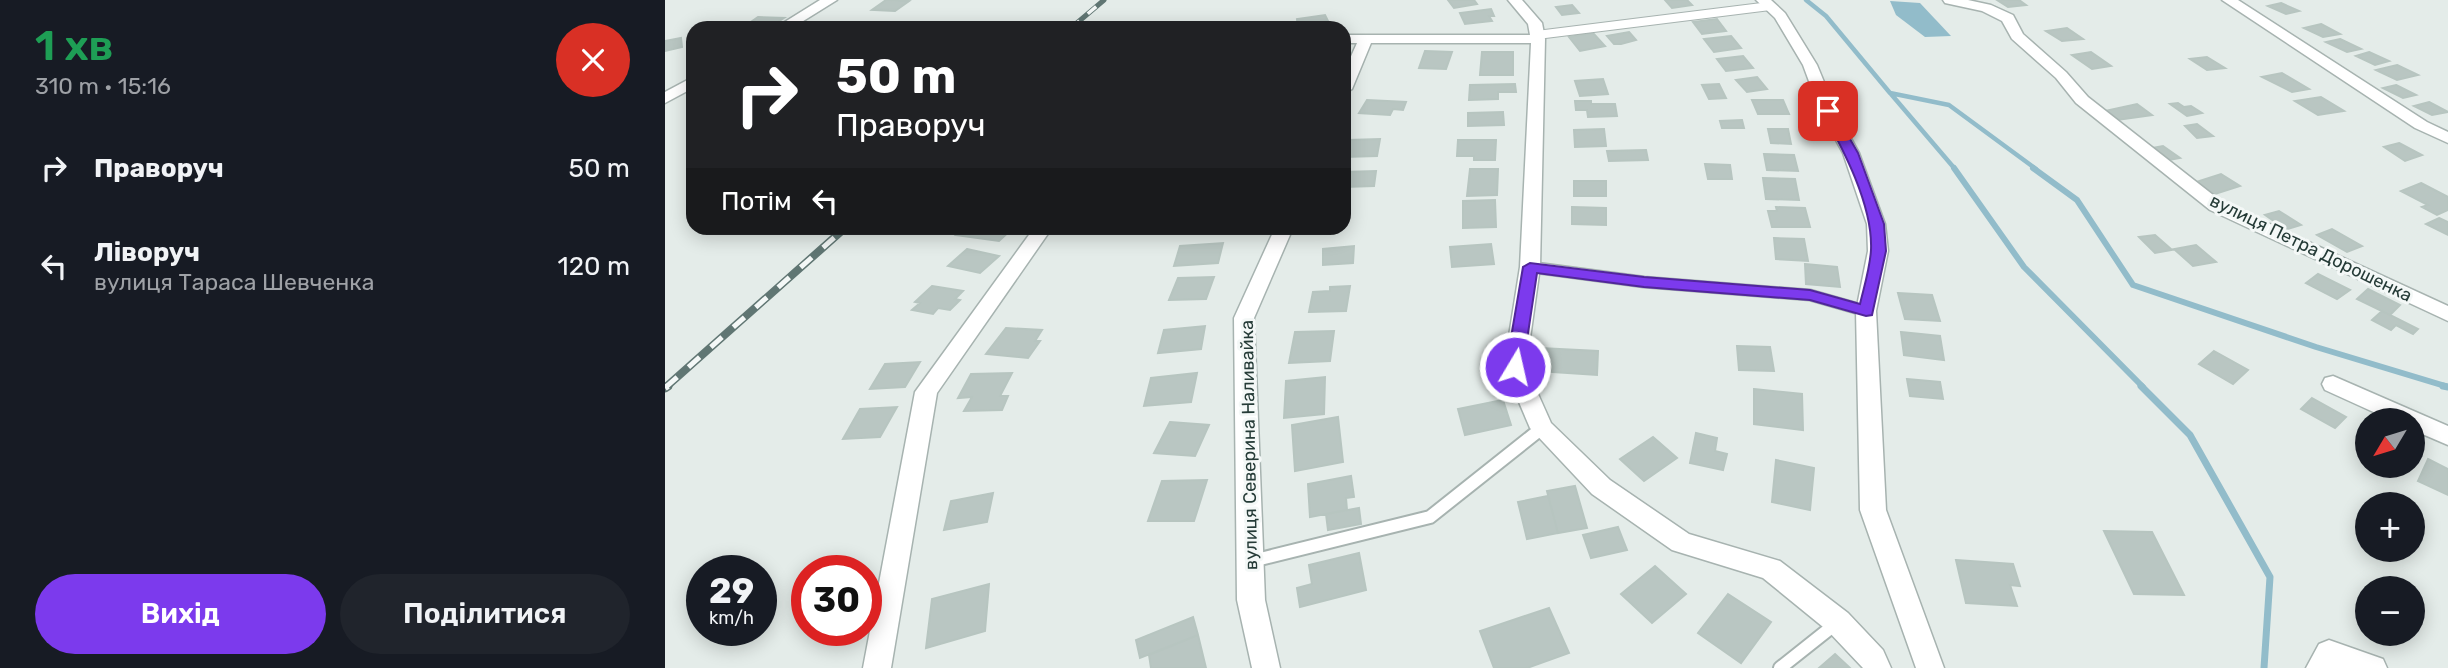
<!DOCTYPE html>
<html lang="uk">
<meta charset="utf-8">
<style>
body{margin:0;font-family:Rubik,sans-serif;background:#20242c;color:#f1f3f6;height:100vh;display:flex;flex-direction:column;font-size:26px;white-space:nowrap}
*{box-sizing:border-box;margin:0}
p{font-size:23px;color:#9ea1a6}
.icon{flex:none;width:38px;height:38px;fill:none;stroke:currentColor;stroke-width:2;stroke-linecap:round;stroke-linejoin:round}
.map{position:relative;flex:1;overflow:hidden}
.drawer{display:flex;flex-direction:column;background:#171b24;width:665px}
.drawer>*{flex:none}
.banner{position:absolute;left:21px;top:21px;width:665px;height:214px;border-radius:21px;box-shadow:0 4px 18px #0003;background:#202124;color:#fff;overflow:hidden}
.needle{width:46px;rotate:232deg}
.fabs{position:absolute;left:1690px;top:408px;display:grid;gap:14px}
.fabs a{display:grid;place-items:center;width:70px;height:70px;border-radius:50%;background:#171b24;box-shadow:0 4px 18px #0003;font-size:35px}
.speed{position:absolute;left:21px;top:555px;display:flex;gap:14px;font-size:35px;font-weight:700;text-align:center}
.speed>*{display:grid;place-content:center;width:91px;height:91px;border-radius:50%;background:#171b24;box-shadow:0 4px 18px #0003;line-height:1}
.speed small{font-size:18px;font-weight:400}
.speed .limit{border:10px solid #d22;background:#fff;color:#111}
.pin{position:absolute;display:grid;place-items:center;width:60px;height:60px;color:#fff;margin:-30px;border-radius:14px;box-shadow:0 4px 10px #0006}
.me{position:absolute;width:77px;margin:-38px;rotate:9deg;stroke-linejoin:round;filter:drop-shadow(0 0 5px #0008)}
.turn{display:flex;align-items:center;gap:24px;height:147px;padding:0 35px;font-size:32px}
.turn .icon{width:91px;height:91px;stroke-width:2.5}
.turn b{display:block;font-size:49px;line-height:60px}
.then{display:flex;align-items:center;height:66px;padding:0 35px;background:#0003;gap:14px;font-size:26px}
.round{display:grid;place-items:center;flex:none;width:74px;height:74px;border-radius:37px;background:#20242c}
.headline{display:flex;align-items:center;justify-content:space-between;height:119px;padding:0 35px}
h1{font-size:42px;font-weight:600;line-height:52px;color:#1e9e55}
.action{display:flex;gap:14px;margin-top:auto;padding:14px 35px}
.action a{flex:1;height:80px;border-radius:42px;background:#7c3aed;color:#fff;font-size:28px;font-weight:600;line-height:80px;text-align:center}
.action a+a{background:#20242c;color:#f1f3f6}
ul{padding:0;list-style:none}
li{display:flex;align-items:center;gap:21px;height:98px;padding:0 35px}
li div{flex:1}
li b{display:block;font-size:26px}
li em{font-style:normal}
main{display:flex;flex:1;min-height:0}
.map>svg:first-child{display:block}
.water{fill:#92bcca}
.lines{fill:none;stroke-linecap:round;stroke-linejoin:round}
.stream-far2{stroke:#92bcca;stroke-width:4.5}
.stream-far1{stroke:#92bcca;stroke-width:6}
.stream{stroke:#92bcca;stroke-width:7}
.building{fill:#b9c6c2;stroke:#b7c5c0;stroke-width:2}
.lane-far2-casing{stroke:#a7b3b0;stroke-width:10}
.lane-far1-casing{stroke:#a7b3b0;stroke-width:13}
.lane-casing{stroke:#a7b3b0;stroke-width:16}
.street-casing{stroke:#a7b3b0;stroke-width:3}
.lane-far2{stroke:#fff;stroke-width:8}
.lane-far1{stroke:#fff;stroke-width:10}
.lane{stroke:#fff;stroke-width:12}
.street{fill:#fff;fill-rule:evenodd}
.rail-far2-casing{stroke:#607673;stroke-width:5}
.rail-far1-casing{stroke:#607673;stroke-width:8}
.rail-casing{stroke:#607673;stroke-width:9}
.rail-far2{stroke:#f4f8f7;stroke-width:3.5;stroke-dasharray:11;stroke-linecap:butt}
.rail-far1{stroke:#f4f8f7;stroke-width:5;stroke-dasharray:15;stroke-linecap:butt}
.rail{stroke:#f4f8f7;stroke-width:6;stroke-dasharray:19;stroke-linecap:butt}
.route{fill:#7c3aed;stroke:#51269a;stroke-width:2}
.labels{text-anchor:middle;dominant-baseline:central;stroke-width:6;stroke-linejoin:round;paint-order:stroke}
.street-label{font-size:18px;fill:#253b37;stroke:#f4f8f7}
</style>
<main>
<section class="drawer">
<div class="headline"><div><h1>1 хв</h1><p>310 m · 15:16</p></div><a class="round" style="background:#d93025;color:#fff"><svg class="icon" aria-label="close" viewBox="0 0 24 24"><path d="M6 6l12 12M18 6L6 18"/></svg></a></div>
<ul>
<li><svg class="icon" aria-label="right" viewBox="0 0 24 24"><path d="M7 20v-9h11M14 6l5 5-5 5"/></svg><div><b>Праворуч</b></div><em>50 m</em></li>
<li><svg class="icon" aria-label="left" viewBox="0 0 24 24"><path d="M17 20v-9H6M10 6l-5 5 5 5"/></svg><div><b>Ліворуч</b><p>вулиця Тараса Шевченка</p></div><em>120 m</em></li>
</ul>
<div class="action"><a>Вихід</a><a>Поділитися</a></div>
</section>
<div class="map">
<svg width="1783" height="668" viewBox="0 0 1783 668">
<rect width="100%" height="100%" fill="#e4ece9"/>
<path class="water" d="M1225,1L1255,3L1286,36L1260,37L1231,15Z"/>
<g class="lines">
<path class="stream-far2" d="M1141,0L1161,16L1225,93L1284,105L1371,169
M1226,94L1290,169"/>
<path class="stream-far1" d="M1289,168L1359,267L1478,387
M1368,168L1412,200L1468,285L1651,347L1783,387"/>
<path class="stream" d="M1476,386L1525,435L1605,577L1599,668
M1778,386L1783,387"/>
</g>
<path class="building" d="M221,0H226L244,1L230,11L207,10Z
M783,0H809L812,4L789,8Z
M1000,0H1022L1027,5L1007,8Z
M1332,0H1354L1361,5L1343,7Z
M1616,3L1634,11L1621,14L1603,6Z
M907,5L914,13L897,15L891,7Z
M826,9L829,16H824L827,21L800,24L795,13Z
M660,15L663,21L658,22L660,26L633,28L632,19Z
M93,17L119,18L105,27L80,26Z
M1052,19L1061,31L1037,34L1028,22Z
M1656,24L1675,34L1658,37L1639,28Z
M1402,28L1418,39L1397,41L1381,31Z
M964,32L971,40L956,44H949L942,36Z
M928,33L940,46L915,51L904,37Z
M1066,36L1076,48L1049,52L1039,39Z
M16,38L17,47L0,51V41Z
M1675,39L1696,49L1682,52L1661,42Z
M760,51L787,52L781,69L754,68Z
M817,52H848V75H815Z
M1426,52L1446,66L1427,69L1407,55Z
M1704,52L1724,61L1710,65L1691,56Z
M1078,56L1088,68L1061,71L1052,59Z
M1542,57L1560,68L1542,70L1525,59Z
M1732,65L1753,75L1732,80L1711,70Z
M1617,73L1644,89L1627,92L1597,77Z
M1092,77L1102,89L1082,92L1071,80Z
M938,79L943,94L915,96L910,81Z
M850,84L851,92H833V99L804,100L805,85Z
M1054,84L1061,98L1044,99L1037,85Z
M1731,85L1751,95L1738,98L1718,88Z
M1656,97L1679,111L1653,115L1630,101Z
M702,100L741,102L738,110L728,109L725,115L694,113Z
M1087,100H1118L1124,114H1093Z
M910,101H926V104H950L952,116L923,117L922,110H911Z
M1764,102L1783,112L1767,115L1749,106Z
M1513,103L1519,107L1526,106L1537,113L1522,116L1505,104Z
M1472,104L1487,115L1452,120L1440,111Z
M838,112L839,125L803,126V113Z
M1077,120L1079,128H1057L1055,121Z
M1532,124L1548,136L1532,138L1520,126Z
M939,129L941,146L910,147L909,130Z
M1103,129H1123L1126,144L1106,143Z
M715,139L712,156L679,157L683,140Z
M793,140H831L830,160H809V156H792Z
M1734,143L1757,155L1740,161L1719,147Z
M1498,146L1515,158L1504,160L1487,148Z
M981,150L983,160L944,161L942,151Z
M1099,154L1129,155L1133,171L1102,170Z
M1040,164L1065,165L1067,179H1043Z
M805,169H833L832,195L802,196Z
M711,171L709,186L679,187V172Z
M1556,174L1575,186L1547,195L1528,183Z
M1098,178L1130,179L1134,200L1101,199Z
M909,181H941V196H909Z
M1756,183L1783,197V210L1772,215L1757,207L1763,205L1736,191Z
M830,200L831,227L798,228V201Z
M907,207L941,208V225L907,224Z
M1111,207L1140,208L1145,227H1107L1103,211H1112Z
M1614,211L1636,225L1616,231L1607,226L1613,224L1600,215Z
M1774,218L1783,222V235L1761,224Z
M299,228H348L334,241L291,235Z
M1667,229L1697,246L1682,252L1652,235Z
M1490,235L1507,250L1490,253L1474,237Z
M1109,238L1139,239L1143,261L1111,259Z
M558,243L553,263L509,266L515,246Z
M826,244L829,264L787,267L785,247Z
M1531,245L1551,262L1528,266L1509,249Z
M689,246L688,263L658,265V249Z
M302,249L334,256L315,273L283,266Z
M1140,264L1172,267L1175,287L1141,284Z
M1653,274L1685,290L1672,299L1641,283Z
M549,277L541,299L504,300L513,278Z
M267,286L298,291L290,299L295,300L285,310L273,308L268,314L247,310L255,303L250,302Z
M685,286L681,311L644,312L648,292L665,291V287Z
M1703,289L1735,305L1725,315L1692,299Z
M1233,293L1267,295L1275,321L1240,319Z
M1717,311L1753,329L1748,334L1731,325L1726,330L1707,320Z
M540,326L536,349L493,353L499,330Z
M341,328L377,330L370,341H375L363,358L321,354Z
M669,331L665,361L624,363L630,332Z
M1236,332L1275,336L1279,360L1239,355Z
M1072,346L1105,347L1109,371L1074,370Z
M875,348L933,351L932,375L873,371Z
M1549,351L1583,370L1568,384L1534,364Z
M255,362L240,387L205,389L220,364Z
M347,373L335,396H343L337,410L299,411L307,397L293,398L306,374Z
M532,373L526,402L479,406L486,378Z
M660,377L659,414L619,418L621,381Z
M1242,379L1275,382L1278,399L1245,396Z
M1089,389L1137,394L1138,430L1089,424Z
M1647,398L1681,417L1670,428L1636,409Z
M838,400L846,425L800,435L793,409Z
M232,407L215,437L178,439L195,409Z
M673,417L678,462L630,471L627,425Z
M505,422L544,425L530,456L489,453Z
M1031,433L1052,438L1050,451L1062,454L1058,470L1025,463Z
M988,437L1012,458L979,481L955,459Z
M1763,459L1783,469V495L1753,481Z
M1111,460L1149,468L1145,510L1107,502Z
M686,476L689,497L681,498L682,510L645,517L643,484Z
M542,480L529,521H483L497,481Z
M910,486L922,528L893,533L882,491Z
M328,493L322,522L279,530L286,501Z
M883,496L893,533L862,539L853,502Z
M694,508L696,524L663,530L661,514Z
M953,527L962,550L926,558L918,535Z
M1439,531L1487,532L1519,595L1469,594Z
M694,553L701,590L635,607L632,588L647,584L644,565Z
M1291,560L1348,564L1355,586L1345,585L1352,606L1301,603Z
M990,566L1021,594L987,623L956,594Z
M324,584L320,631L261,648L267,599Z
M1063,594L1106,622L1076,663L1033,633Z
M884,608L904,653L862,668H829L815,631Z
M528,617L533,635L475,658L471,640Z
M533,635L541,668H486L484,655Z
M1170,654L1185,668H1154Z"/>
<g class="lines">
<defs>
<path id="lane-far2" d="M872,35L1105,6"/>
<path id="lane-far1" d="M865,267L979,282L1145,295L1201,311"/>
<path id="lane" d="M587,561L765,517L877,428
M1115,668L1173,622"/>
<path id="street" d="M155,0H172L127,28H110Z
M843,0H857L877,23L880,39L875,267L861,367L886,423L945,480L1024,534L1115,561L1183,613L1218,650L1226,668H1198L1163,631L1098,578L1007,550L927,494L865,428L839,367L855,267L866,43H706L687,89L679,94V72L692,43H679V35H865L863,24Z
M1091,0H1106L1120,13L1152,65L1171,111L1194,153L1220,224L1223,251L1211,311L1221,510L1279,668H1251L1195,510L1191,311L1203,251L1202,224L1178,153L1155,111L1138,65L1110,18Z
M1278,0H1303L1326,5L1348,15L1358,34L1401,72L1423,97L1557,202L1783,306V321L1545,210L1411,103L1391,78L1347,39L1337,21L1317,11L1280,3Z
M1557,0H1573L1762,122L1783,132V143L1750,128Z
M28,77V88L0,103V92Z
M369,228H387L272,393L226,668H198L250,392Z
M610,228H628L589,318L600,600L615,668H587L572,600L569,318Z
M1668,376L1783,426V445L1748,430V420H1726L1660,390L1657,384L1660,378Z
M1664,640L1718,659L1722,668H1641L1654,644Z"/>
</defs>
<use href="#lane-far2" class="lane-far2-casing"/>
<use href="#lane-far1" class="lane-far1-casing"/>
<use href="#lane" class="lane-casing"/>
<use href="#street" class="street-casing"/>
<use href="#lane-far2" class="lane-far2"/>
<use href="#lane-far1" class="lane-far1"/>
<use href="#lane" class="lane"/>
<use href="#street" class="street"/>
<defs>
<path id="rail-far2" d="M406,28L439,0"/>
<path id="rail-far1" d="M1,387L180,228"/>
<path id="rail" d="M0,388L3,386"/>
</defs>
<use href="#rail-far2" class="rail-far2-casing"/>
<use href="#rail-far1" class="rail-far1-casing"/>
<use href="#rail" class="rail-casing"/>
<use href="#rail-far2" class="rail-far2"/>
<use href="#rail-far1" class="rail-far1"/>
<use href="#rail" class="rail"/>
</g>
<path class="route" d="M1163,107L1169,111L1193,153L1219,224L1221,251L1207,315L1201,316L1145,300L979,287L872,273L858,367L855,371H844L841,367L858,267L865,263L979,277L1145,290L1195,304C1199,287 1205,268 1206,250C1208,205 1178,149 1157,111Z"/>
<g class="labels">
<g class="street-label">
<text transform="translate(1646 248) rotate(26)">вулиця Петра Дорошенка</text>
<text transform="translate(584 445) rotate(-91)">вулиця Северина Наливайка</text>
</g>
</g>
</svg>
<div class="fabs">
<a><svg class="needle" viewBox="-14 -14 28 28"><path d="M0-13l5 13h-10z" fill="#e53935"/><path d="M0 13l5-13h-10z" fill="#9ea1a6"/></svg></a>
<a>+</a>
<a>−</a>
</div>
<div class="speed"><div>29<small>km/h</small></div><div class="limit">30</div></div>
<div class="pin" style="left:1163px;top:111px;background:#d93025"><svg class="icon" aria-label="arrive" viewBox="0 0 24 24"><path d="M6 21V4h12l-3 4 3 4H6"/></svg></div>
<svg class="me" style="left:850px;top:367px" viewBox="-20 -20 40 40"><circle r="17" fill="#7c3aed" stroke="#fff" stroke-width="3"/><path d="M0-11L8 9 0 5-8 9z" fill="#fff"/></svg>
<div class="banner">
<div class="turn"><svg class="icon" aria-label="right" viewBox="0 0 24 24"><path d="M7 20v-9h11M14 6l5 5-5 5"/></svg><div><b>50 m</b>Праворуч</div></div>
<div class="then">Потім<svg class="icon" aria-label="left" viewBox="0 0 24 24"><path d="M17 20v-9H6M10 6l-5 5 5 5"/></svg></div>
</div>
</div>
</main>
